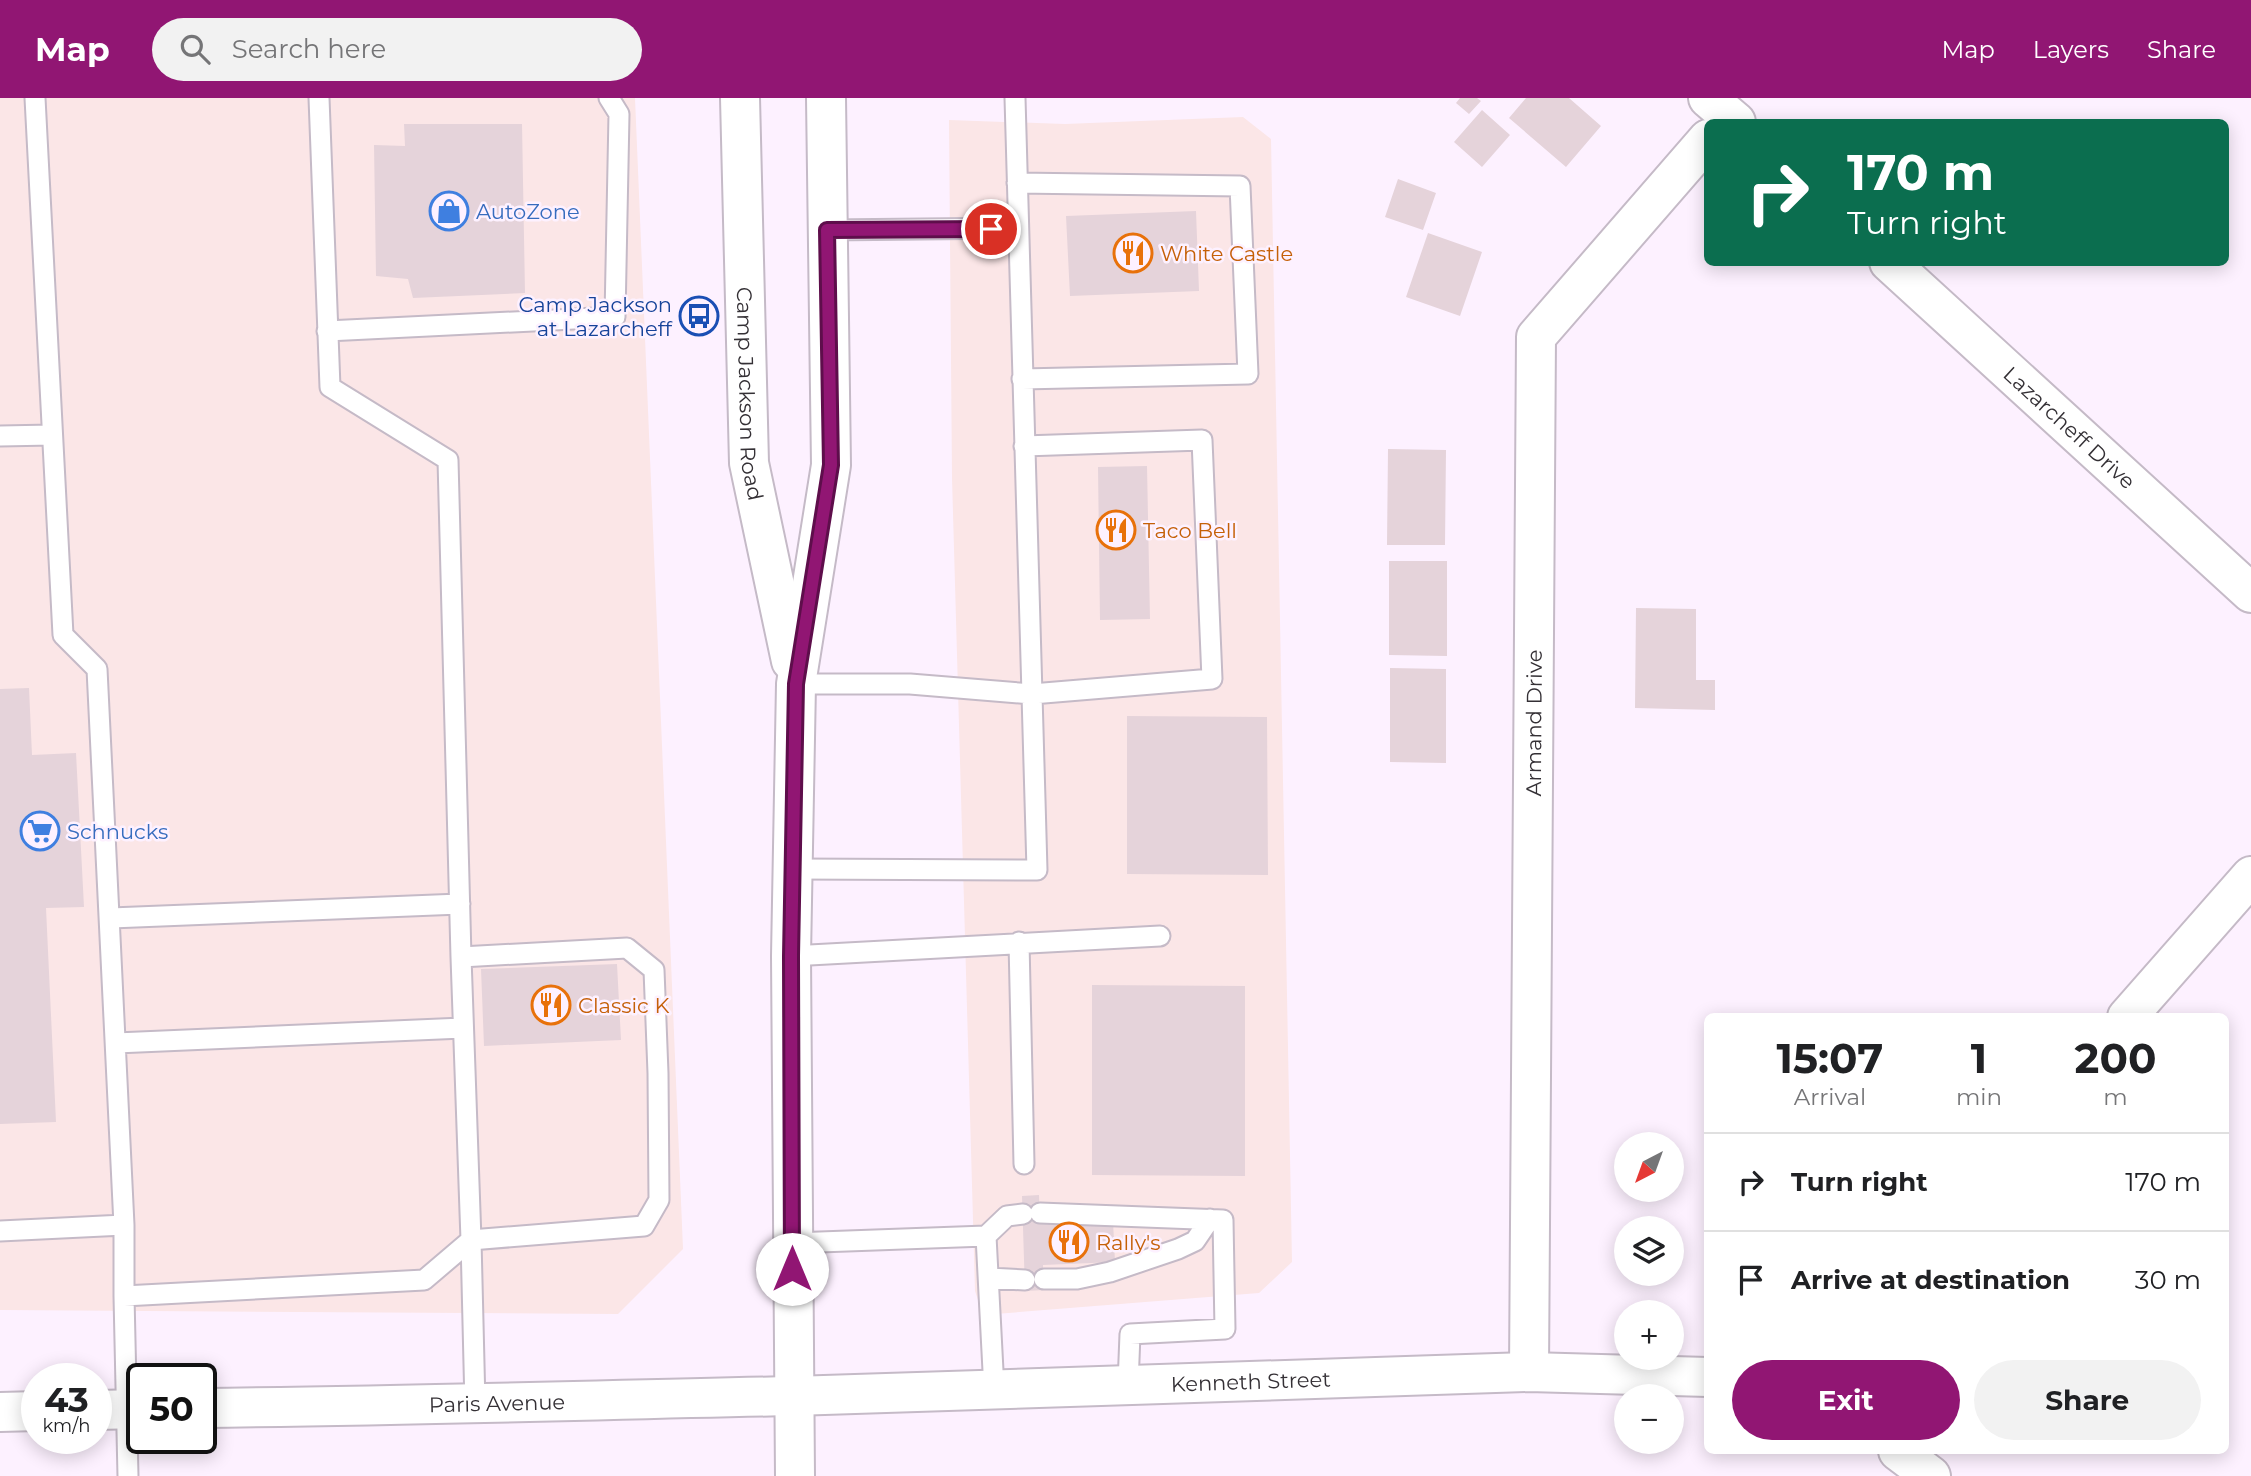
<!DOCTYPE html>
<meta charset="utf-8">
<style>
body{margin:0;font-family:Montserrat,sans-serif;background:#f2f2f2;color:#202124;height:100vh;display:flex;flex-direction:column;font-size:26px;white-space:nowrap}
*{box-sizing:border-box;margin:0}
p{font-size:23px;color:#757577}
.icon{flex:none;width:38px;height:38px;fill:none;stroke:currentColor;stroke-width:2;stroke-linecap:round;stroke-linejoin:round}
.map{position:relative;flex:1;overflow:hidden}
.sheet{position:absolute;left:1704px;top:915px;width:525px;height:441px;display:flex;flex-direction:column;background:#fff;border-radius:10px;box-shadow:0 4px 18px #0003}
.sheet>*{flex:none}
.hud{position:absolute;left:1704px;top:21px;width:525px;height:147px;border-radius:10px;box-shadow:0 4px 18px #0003;background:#0b6e4f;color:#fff;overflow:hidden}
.needle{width:46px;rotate:221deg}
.tools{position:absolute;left:1614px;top:1034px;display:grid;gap:14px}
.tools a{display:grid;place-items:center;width:70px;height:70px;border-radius:50%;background:#fff;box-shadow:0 4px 18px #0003;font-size:35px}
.speed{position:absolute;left:21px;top:1265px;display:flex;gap:14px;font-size:35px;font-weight:700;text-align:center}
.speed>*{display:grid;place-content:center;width:91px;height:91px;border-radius:50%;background:#fff;box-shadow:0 4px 18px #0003;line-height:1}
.speed small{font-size:18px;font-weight:400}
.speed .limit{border:4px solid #111;border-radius:10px;background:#fff;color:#111}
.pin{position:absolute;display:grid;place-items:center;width:60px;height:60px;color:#fff;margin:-30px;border:4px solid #fff;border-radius:50%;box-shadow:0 2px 7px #0007}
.me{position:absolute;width:77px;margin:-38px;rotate:0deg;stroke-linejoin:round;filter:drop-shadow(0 0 5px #0008)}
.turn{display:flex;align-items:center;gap:24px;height:147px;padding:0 28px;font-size:32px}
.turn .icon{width:91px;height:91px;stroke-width:2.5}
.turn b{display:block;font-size:49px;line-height:60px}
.eta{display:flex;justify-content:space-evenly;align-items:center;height:119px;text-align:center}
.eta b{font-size:42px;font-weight:700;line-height:49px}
.cta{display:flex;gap:14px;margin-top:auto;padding:14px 28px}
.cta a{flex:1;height:80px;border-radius:42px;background:#911673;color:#fff;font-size:28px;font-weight:700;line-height:80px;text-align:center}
.cta a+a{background:#f2f2f2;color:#202124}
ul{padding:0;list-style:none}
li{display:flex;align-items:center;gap:21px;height:98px;padding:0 28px;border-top:2px solid #e0e0e0}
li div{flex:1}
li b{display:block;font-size:26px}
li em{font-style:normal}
header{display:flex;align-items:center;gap:42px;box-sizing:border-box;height:98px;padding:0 35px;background:#911673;color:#fff}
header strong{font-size:33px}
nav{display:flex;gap:38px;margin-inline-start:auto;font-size:24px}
.search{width:490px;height:63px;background:#f2f2f2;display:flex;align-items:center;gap:18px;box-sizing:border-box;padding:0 24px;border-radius:38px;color:#757577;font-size:26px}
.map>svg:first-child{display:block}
.commercial{fill:#fbe6e7}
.building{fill:#e5d3da}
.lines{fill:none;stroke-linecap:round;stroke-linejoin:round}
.lane-casing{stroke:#c5bac7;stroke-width:23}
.street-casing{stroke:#c5bac7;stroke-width:42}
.secondary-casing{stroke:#c5bac7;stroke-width:42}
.lane{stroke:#fff;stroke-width:19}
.street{stroke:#fff;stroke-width:38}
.secondary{stroke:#fff;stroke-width:38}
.route-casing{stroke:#5e0e4b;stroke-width:18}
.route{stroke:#911673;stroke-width:12}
.labels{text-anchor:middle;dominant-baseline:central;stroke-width:5;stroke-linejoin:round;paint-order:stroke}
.shop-label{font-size:21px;fill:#366cbe;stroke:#fdf1ff;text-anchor:start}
.food-label{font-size:21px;fill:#c56008;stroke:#fdf1ff;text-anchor:start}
.transit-label{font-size:21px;fill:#164399;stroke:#fdf1ff;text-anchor:end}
.street-label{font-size:21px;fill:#343035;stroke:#fdf1ff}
</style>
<header>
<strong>Map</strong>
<div class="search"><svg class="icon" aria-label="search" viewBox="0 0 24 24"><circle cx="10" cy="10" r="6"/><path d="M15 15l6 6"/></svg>Search here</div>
<nav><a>Map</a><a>Layers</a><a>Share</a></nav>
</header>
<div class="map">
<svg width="2251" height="1378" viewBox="0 0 2251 1378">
<rect width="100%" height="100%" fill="#fdf1ff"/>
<path class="commercial" d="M0,0H635L683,1151L618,1216L0,1212Z
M1243,19L1271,41L1292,1164L1259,1195L983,1217L975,1193L952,380L949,22L1065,26Z"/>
<path class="building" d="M1460,0H1477L1481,3L1469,16L1456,5Z
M1526,0H1569L1601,28L1566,69L1509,20Z
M1482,12L1510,37L1482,69L1454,44Z
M404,26H522L525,195L413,200L408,181L376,178L374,47L405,48Z
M1398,81L1436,95L1423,132L1385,119Z
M1196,113L1199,193L1070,198L1066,118Z
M1428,135L1482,154L1460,218L1406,199Z
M1388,351L1446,352L1445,447H1387Z
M1147,368L1150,521L1100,522L1098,369Z
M1389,463H1447V558L1389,557Z
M1636,510L1696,511V582H1715V612L1635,610Z
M1390,570L1446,571V665L1390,664Z
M29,590L32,657L76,655L84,809L46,810L56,1024L0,1026V591Z
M1127,618L1267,619L1268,777L1127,776Z
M617,866L621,942L484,948L481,871Z
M1092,887L1245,888V1078L1092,1077Z
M1039,1097L1040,1125L1113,1123L1115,1164L1043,1167L1044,1192L1025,1193L1022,1098Z"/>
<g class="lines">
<defs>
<path id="lane" d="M35,0L63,537L97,571L124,1127
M319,0L330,289L448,362L461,859L471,1142L644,1128L659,1102L658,975L654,872L627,850L461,859
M1017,85L1240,88L1248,276L1022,281
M827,132L1018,130
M327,233L615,219L619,16L609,0
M0,338L52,337
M796,586H910L1032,596L1212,581L1202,342L1024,348
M793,771L1037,772L1015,0
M111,820L460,806
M1019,844L1024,1066
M791,858L1160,838
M116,945L463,930
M1040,1115L1223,1122L1225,1231L1130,1236L1128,1287
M0,1133L124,1127V1198
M986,1138L994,1292
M792,1145L986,1138L1007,1118L1023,1116
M989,1180L1025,1182
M1044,1181H1077L1110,1174L1178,1151L1195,1143L1210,1121
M128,1378L124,1198L424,1182L471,1142L475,1307"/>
<g id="street">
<path d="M1708,0L1736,24"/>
<path id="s1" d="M1889,164L2251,495"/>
<path d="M2127,919L2251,778"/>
<path id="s2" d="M1529,1274L1536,239L1708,41"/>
<path id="s3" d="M793,1298L1529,1274L1708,1279"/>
<path d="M1898,1353L1931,1378"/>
</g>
<g id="secondary">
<path id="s4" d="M740,0L749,365L791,563"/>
<path id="s5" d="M201,1310C399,1308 596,1302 793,1298"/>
<path d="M96,1312L142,1311"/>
<path d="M0,1314L37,1313"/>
<path d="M795,1378L791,858L796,586L831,367L826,0"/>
</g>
</defs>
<use href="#lane" class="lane-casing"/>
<use href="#street" class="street-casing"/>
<use href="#secondary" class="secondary-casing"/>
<use href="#lane" class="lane"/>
<use href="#street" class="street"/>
<use href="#secondary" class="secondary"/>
</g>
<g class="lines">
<defs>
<path id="route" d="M792,1171L791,858L796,586L831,367L827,132L991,131"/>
</defs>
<use href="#route" class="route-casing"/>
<use href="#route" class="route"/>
</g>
<defs>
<symbol id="shop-ring" viewBox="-11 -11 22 22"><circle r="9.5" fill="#fdf1ff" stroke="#3f7fe0" stroke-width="1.5"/><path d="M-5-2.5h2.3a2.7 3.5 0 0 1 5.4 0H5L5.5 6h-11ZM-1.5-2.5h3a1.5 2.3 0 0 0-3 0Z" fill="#3f7fe0"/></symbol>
<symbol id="restaurant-ring" viewBox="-11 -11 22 22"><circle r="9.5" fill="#fdf1ff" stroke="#e8710a" stroke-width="1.5"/><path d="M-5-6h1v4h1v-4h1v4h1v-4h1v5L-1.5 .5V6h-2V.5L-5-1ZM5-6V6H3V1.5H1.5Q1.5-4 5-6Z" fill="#e8710a"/></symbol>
<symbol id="bus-ring" viewBox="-11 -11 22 22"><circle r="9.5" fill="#fdf1ff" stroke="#1a4fb4" stroke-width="1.5"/><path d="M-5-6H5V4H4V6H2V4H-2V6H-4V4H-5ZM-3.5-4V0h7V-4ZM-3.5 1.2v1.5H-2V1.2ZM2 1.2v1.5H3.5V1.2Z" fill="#1a4fb4"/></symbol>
<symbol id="supermarket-ring" viewBox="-11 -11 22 22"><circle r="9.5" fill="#fdf1ff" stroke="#3f7fe0" stroke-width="1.5"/><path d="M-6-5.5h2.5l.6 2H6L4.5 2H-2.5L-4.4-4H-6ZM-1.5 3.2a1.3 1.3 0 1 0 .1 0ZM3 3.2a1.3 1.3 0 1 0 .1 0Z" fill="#3f7fe0"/></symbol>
</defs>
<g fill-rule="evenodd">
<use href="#shop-ring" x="427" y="91" width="44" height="44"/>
<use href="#restaurant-ring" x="1111" y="133" width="44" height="44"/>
<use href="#bus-ring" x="677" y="196" width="44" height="44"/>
<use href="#restaurant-ring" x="1094" y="410" width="44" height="44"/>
<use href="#supermarket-ring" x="18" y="711" width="44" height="44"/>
<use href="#restaurant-ring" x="529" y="885" width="44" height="44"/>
<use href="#restaurant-ring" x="1047" y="1122" width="44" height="44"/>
</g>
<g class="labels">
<g class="shop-label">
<text x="476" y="113">AutoZone</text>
<text x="67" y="733">Schnucks</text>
</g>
<g class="food-label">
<text x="1160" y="155">White Castle</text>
<text x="1143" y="432">Taco Bell</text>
<text x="578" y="907">Classic K</text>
<text x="1096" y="1144">Rally's</text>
</g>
<g class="transit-label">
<text x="672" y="206">Camp Jackson<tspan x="672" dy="24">at Lazarcheff</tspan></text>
</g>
<g class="street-label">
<text stroke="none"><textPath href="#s4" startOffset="296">Camp Jackson Road</textPath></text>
<text stroke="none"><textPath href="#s1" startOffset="245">Lazarcheff Drive</textPath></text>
<text stroke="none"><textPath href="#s2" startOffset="649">Armand Drive</textPath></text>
<text stroke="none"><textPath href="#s3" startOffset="458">Kenneth Street</textPath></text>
<text stroke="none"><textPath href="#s5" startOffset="296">Paris Avenue</textPath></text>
</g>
</g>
</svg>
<div class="tools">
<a><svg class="needle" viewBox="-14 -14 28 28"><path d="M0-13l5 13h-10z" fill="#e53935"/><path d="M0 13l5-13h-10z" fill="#757577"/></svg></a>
<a><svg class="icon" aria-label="layers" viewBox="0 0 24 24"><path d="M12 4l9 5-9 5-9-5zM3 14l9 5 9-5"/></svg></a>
<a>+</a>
<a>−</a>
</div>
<div class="speed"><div>43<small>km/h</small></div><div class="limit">50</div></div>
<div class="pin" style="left:991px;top:131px;background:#d93025"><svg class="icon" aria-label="arrive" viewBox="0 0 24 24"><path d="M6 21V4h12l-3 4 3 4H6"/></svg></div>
<svg class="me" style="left:792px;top:1171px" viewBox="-20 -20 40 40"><circle r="19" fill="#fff"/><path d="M0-13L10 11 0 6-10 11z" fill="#911673"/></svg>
<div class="hud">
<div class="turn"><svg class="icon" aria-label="right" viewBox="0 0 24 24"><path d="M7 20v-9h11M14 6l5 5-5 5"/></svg><div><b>170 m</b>Turn right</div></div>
</div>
<section class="sheet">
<div class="eta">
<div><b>15:07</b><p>Arrival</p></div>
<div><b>1</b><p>min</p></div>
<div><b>200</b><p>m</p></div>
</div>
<ul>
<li><svg class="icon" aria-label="right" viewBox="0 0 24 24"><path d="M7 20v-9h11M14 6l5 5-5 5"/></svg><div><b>Turn right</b></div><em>170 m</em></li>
<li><svg class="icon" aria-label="arrive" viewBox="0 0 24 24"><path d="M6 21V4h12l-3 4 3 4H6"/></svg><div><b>Arrive at destination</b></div><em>30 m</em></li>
</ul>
<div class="cta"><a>Exit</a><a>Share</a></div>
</section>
</div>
